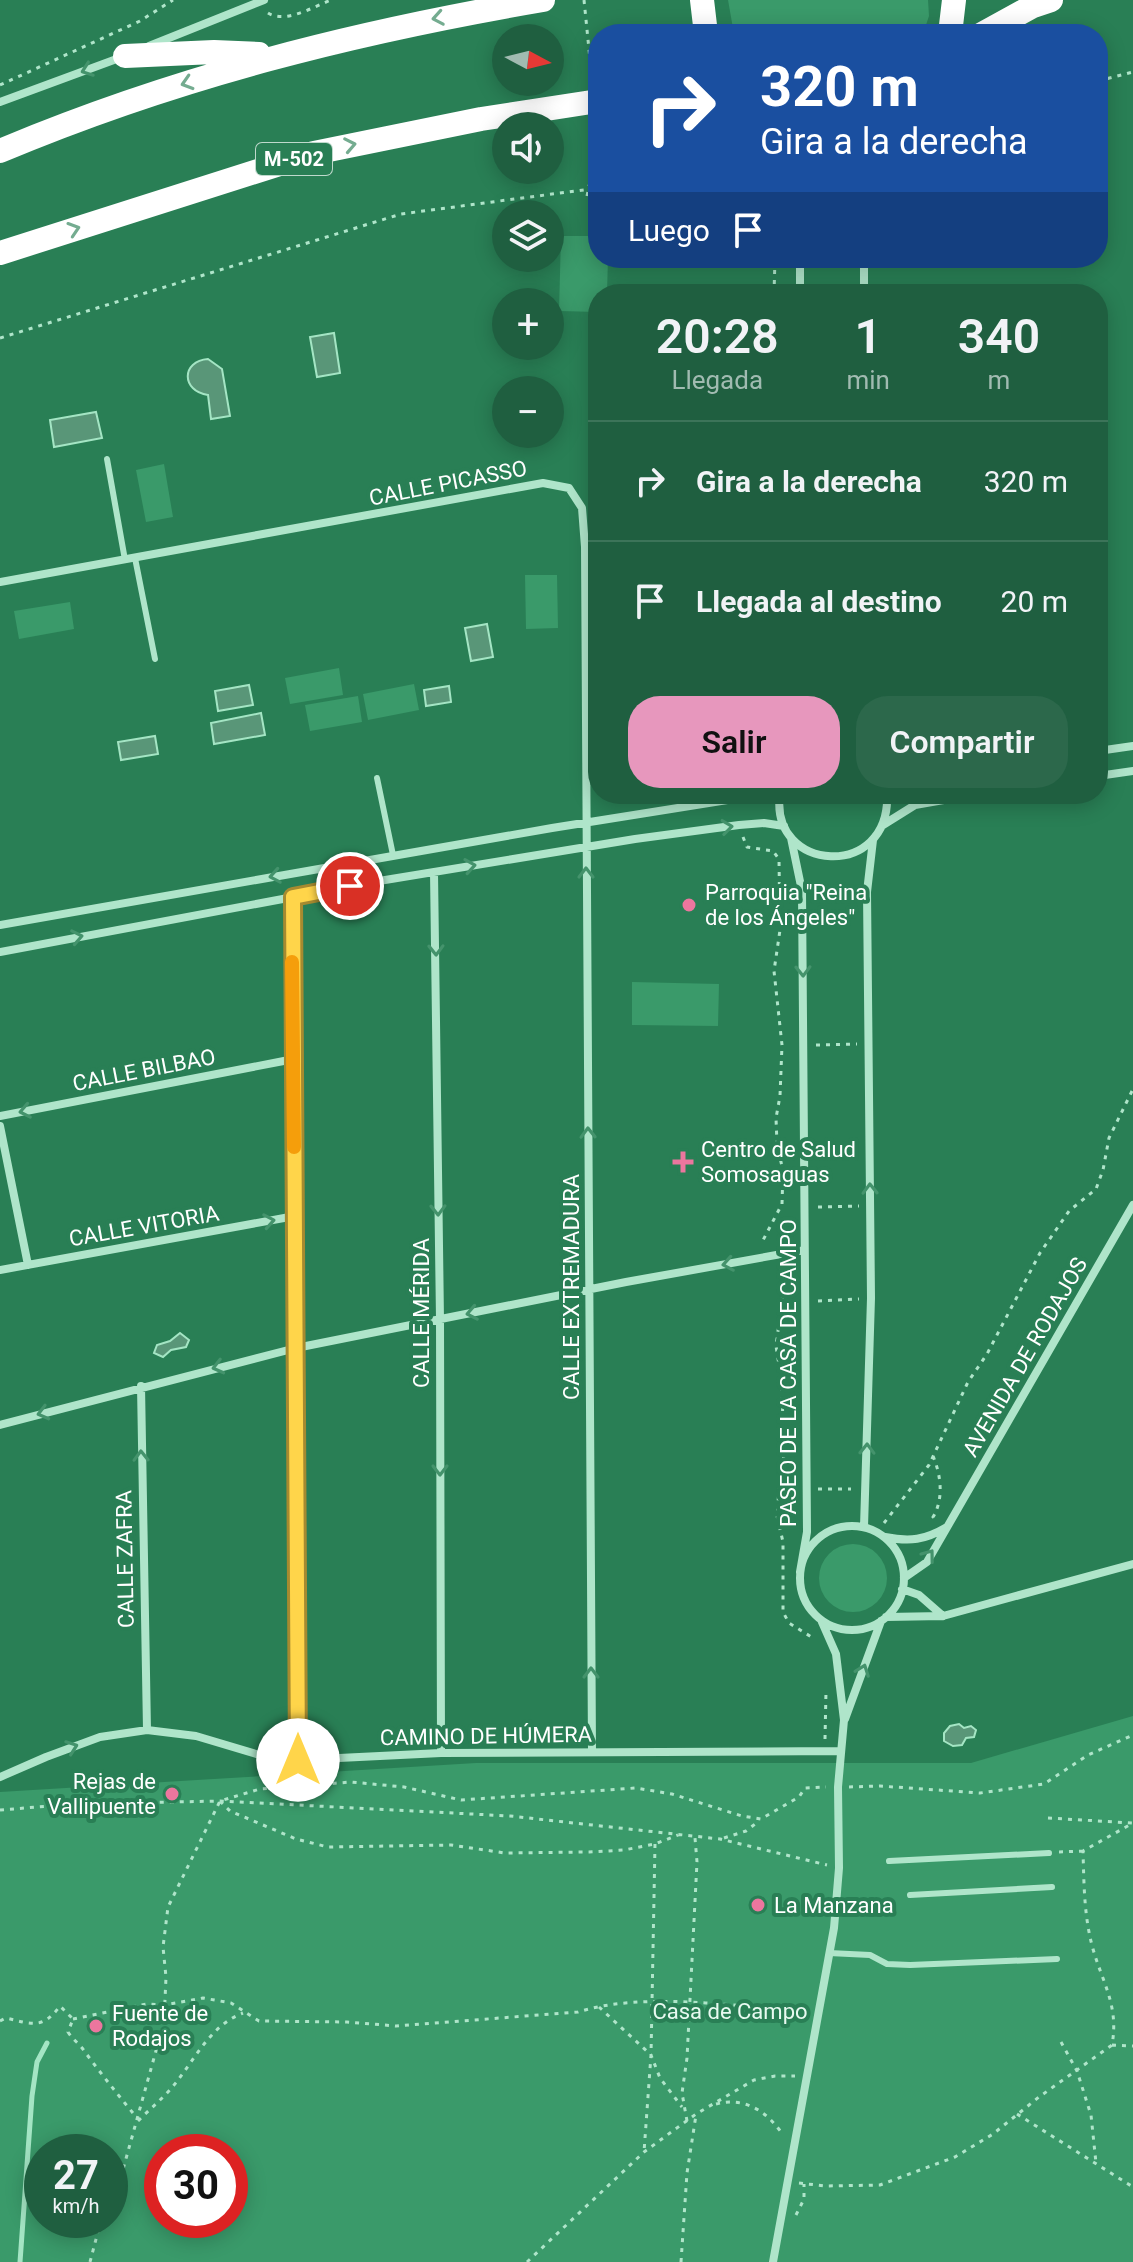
<!DOCTYPE html>
<html lang="es">
<meta charset="utf-8">
<style>
body{margin:0;font-family:Roboto,sans-serif;background:#2c684b;color:#f1f3f6;height:100vh;display:flex;flex-direction:column;font-size:30px;white-space:nowrap}
*{box-sizing:border-box;margin:0}
p{font-size:26px;color:#a1bbb1}
.icon{flex:none;width:44px;height:44px;fill:none;stroke:currentColor;stroke-width:2;stroke-linecap:round;stroke-linejoin:round}
.map{position:relative;flex:1;overflow:hidden}
.details{position:absolute;left:588px;top:284px;width:520px;height:520px;display:flex;flex-direction:column;background:#1f5f40;border-radius:32px;box-shadow:0 4px 20px #0003}
.details>*{flex:none}
.banner{position:absolute;left:588px;top:24px;width:520px;height:244px;border-radius:32px;box-shadow:0 4px 20px #0003;background:#1a4fa0;color:#fff;overflow:hidden}
.needle{width:52px;rotate:97deg}
.fabs{position:absolute;left:492px;top:24px;display:grid;gap:16px}
.fabs a{display:grid;place-items:center;width:72px;height:72px;border-radius:50%;background:#1f5f40;box-shadow:0 4px 20px #0003;font-size:40px}
.speed{position:absolute;left:24px;top:2134px;display:flex;gap:16px;font-size:40px;font-weight:700;text-align:center}
.speed>*{display:grid;place-content:center;width:104px;height:104px;border-radius:50%;background:#1f5f40;box-shadow:0 4px 20px #0003;line-height:1}
.speed small{font-size:20px;font-weight:400}
.speed .limit{border:12px solid #d22;background:#fff;color:#111}
.pin{position:absolute;display:grid;place-items:center;width:68px;height:68px;color:#fff;margin:-34px;border:4px solid #fff;border-radius:50%;box-shadow:0 2px 8px #0007}
.me{position:absolute;width:88px;margin:-44px;rotate:0deg;stroke-linejoin:round;filter:drop-shadow(0 0 6px #0008)}
.turn{display:flex;align-items:center;gap:28px;height:168px;padding:0 40px;font-size:36px}
.turn .icon{width:104px;height:104px;stroke-width:2.5}
.turn b{display:block;font-size:56px;line-height:68px}
.then{display:flex;align-items:center;height:76px;padding:0 40px;background:#0003;gap:16px;font-size:30px}
.eta{display:flex;justify-content:space-evenly;align-items:center;height:136px;text-align:center}
.eta b{font-size:48px;font-weight:600;line-height:56px}
.action{display:flex;gap:16px;margin-top:auto;padding:16px 40px}
.action a{flex:1;height:92px;border-radius:32px;background:#e797bd;color:#111;font-size:32px;font-weight:600;line-height:92px;text-align:center}
.action a+a{background:#2c684b;color:#f1f3f6}
ul{padding:0;list-style:none}
li{display:flex;align-items:center;gap:24px;height:120px;padding:0 40px;border-top:2px solid #3c7459}
li div{flex:1}
li b{display:block;font-size:30px}
li em{font-style:normal}
.map>svg:first-child{display:block}
.green{fill:#3a9a6a;fill-rule:evenodd}
.water{fill:#599678;stroke:#a4e5c4;stroke-width:2}
.lines{fill:none;stroke-linecap:round;stroke-linejoin:round}
.stream{stroke:#a4e5c4;stroke-width:5}
.path{stroke:#afe5ca;stroke-width:3;stroke-dasharray:4 6;stroke-linecap:butt}
.lane{stroke:#afe5ca;stroke-width:6}
.street{stroke:#afe5ca;stroke-width:8}
.highway{stroke:#fff;stroke-width:24}
.oneway{stroke:#74ac90}
.oneway2{stroke:#44936c}
.route-casing{stroke:#a68a30;stroke-width:20}
.route{stroke:#ffd54a;stroke-width:14}
.slow{stroke:#f59e0b;stroke-width:14}
.poi-dot{fill:#ec769e;stroke:#297f55;stroke-width:3}
.labels{text-anchor:middle;dominant-baseline:central;stroke-width:8;stroke-linejoin:round;paint-order:stroke}
.shield{fill:#297f55;stroke:#bfd9cc;stroke-width:2}
.shield-label{font-size:20px;font-weight:bold;fill:#fff}
.street-label{font-size:22px;fill:#fff;stroke:#297f55}
.poi-label{font-size:22px;fill:#fff;stroke:#297f55;text-anchor:start}
.park-label{font-size:22px;fill:#e8faf1;stroke:#297f55}
</style>
<div class="map">
<svg width="1133" height="2262" viewBox="0 0 1133 2262">
<rect width="100%" height="100%" fill="#297f55"/>
<path class="green" d="M728,0H928L929,16L923,34H734Z
M561,236H598V258H608L607,294H598V312L559,311Z
M164,464L173,517L146,522L136,470Z
M525,575H557L558,628L526,629Z
M70,602L74,629L19,639L14,611Z
M339,668L343,695L290,704L285,678Z
M414,684L419,710L368,720L363,694Z
M358,696L362,722L310,731L305,705Z
M632,982L719,984L718,1026L632,1025Z
M819 1578a34 34 0 1 1 68 0a34 34 0 1 1-68 0Z
M1133,1716V2262H0V1792L476,1763H971ZM42,2152H110V2220H42ZM162,2152H230V2220H162Z"/>
<path class="water" d="M334,333L340,373L317,377L310,337Z
M208,359L222,369L230,416L211,419L208,395C181,391 181,361 208,359Z
M96,412L102,438L54,447L50,420Z
M487,624L493,657L471,661L465,628Z
M249,685L253,705L218,711L215,691Z
M449,686L451,702L426,706L424,690Z
M261,713L265,735L214,744L211,723Z
M155,736L158,754L121,760L118,742Z
M180,1333L189,1340L186,1347L171,1350L163,1357L154,1353L157,1345L170,1341Z
M959,1724L964,1728L971,1726L976,1730L974,1737L966,1738L962,1745L953,1746L944,1741V1733L950,1726Z"/>
<g class="lines">
<path class="stream" d="M20,2262L32,2096L37,2062L47,2043"/>
<path class="path" d="M584,0L592,79
M268,13C285,24 313,7 331,0
M1098,81L1133,72
M0,85L140,21L173,0
M587,196L598,143
M774,294L775,258
M0,338L401,214L598,188
M743,837L747,847L773,851L779,859L780,930L774,971L782,1045L780,1096L776,1118L777,1144L783,1171L782,1204L761,1244
M815,891H856
M816,1045L857,1044
M818,1207L859,1206
M781,1269L785,1278L776,1346L782,1384L784,1473L779,1489L777,1516L783,1542V1612L789,1623L813,1638
M818,1301L859,1299
M933,1456C941,1475 944,1499 933,1517L937,1519
M779,1489H795
M818,1489H851
M884,1523L929,1465L968,1382L987,1354L1040,1253L1069,1211L1096,1189L1103,1170L1109,1138L1133,1089
M825,1739L826,1691
M849,1787L880,1786L980,1793L1044,1784L1088,1755L1133,1735
M220,1801L230,1811L296,1839L328,1847L451,1845L505,1853L589,1852L624,1850L655,1844L678,1835
M0,1810L75,1804L220,1801L510,1816L720,1839L827,1865
M1048,1818L1132,1823
M724,1838L746,1831L759,1821
M655,1844L651,2055L660,2078L682,2107
M1059,1852L1083,1851
M599,2007L651,2055L644,2152
M73,2019L147,2004L164,2005L203,1998L231,2003L259,2021L347,2022L396,2026L578,2012C645,1991 736,2007 807,2011
M0,2021L6,2018C32,2024 42,2030 60,2006L73,2019L68,2032C73,2040 80,2044 85,2052C102,2075 119,2096 137,2118
M1061,2042L1077,2071L1091,2115L1096,2163
M1112,2045L1133,2046
M716,2104C744,2097 765,2110 781,2132L784,2133
M1017,2114L1133,2187
M138,2121C152,2107 167,2095 178,2080C197,2055 213,2024 243,2013
M687,2121L682,2093L687,2058L697,1862L695,1838
M799,2183L825,2186L880,2185L955,2157L993,2134L1039,2097L1112,2045C1119,2006 1103,1984 1093,1949C1084,1917 1084,1885 1083,1851L1133,1823
M110,2195L122,2173L164,2022L166,1977L163,1947L168,1907L220,1801L260,1789L351,1782L404,1787L461,1800L636,1788L672,1794L742,1816L761,1819L799,1797L805,1788L826,1787
M796,2215L804,2199V2184
M90,2262L101,2220
M527,2262L644,2152L696,2114L754,2080L775,2076H795
M681,2262L687,2173L696,2115"/>
<path class="lane" d="M107,459L125,560
M135,558L155,659
M377,778L393,855
M889,1861L1049,1853
M910,1895L1052,1887
M829,1953L870,1955L887,1964L910,1965L1057,1959"/>
<path class="street" d="M149,46L264,0
M0,102L122,57
M864,258V294
M800,294V258
M0,582L543,483L569,488L582,508L585,547L592,1751
M1098,751L1133,746
M1098,776L1133,771
M780,794C769,873 891,881 887,794
M883,825L915,805L978,794
M791,838L802,891L807,1532L800,1572
M434,872L440,1320L441,1753
M293,897L298,1760
M0,925L552,828L766,794
M0,952L379,881L635,839L739,825L764,823L784,826
M0,1116L294,1059
M0,1126L28,1265
M0,1270L295,1216
M141,1386L147,1730
M0,1425L296,1348L626,1282L804,1250
M800 1578a52 52 0 1 1 104 0a52 52 0 1 1-104 0Z
M864,1527L871,1298L867,892L873,840
M885,1537C910,1542 925,1540 947,1527
M904,1578L927,1562L1133,1205
M902,1589L919,1595L943,1616
M886,1617L943,1616L1133,1564
M845,1719L881,1621
M0,1777L46,1757L100,1737L147,1730L196,1736L263,1756L298,1760L441,1753L841,1751
M773,2262L834,1928L839,1868L838,1787L844,1720L836,1654L821,1620"/>
<path class="highway" d="M702,0L706,34
M950,34L954,0
M982,34L1033,6L1051,0
M125,56L214,52L259,54
M0,151C176,77 355,32 543,0
M0,253L314,153L481,119L598,101"/>
</g>
<defs><path id="oneway-chevron" d="M-2-3.5L2.5 0L-2 3.5" fill="none" stroke-width="1.6" stroke-linecap="round" stroke-linejoin="round" transform="scale(2)"/></defs>
<g class="oneway">
<use href="#oneway-chevron" transform="translate(438 18) rotate(170)"/>
<use href="#oneway-chevron" transform="translate(187 83) rotate(163)"/>
<use href="#oneway-chevron" transform="translate(350 145) rotate(-11)"/>
<use href="#oneway-chevron" transform="translate(74 229) rotate(-18)"/>
</g>
<g class="oneway2">
<use href="#oneway-chevron" transform="translate(87 70) rotate(160)"/>
<use href="#oneway-chevron" transform="translate(727 827) rotate(-7)"/>
<use href="#oneway-chevron" transform="translate(470 866) rotate(-9)"/>
<use href="#oneway-chevron" transform="translate(586 873) rotate(-90)"/>
<use href="#oneway-chevron" transform="translate(275 876) rotate(170)"/>
<use href="#oneway-chevron" transform="translate(77 937) rotate(-11)"/>
<use href="#oneway-chevron" transform="translate(436 950) rotate(89)"/>
<use href="#oneway-chevron" transform="translate(803 971) rotate(89)"/>
<use href="#oneway-chevron" transform="translate(25 1111) rotate(169)"/>
<use href="#oneway-chevron" transform="translate(588 1133) rotate(-91)"/>
<use href="#oneway-chevron" transform="translate(870 1189) rotate(-91)"/>
<use href="#oneway-chevron" transform="translate(438 1210) rotate(89)"/>
<use href="#oneway-chevron" transform="translate(269 1221) rotate(-10)"/>
<use href="#oneway-chevron" transform="translate(728 1264) rotate(170)"/>
<use href="#oneway-chevron" transform="translate(472 1313) rotate(169)"/>
<use href="#oneway-chevron" transform="translate(218 1367) rotate(166)"/>
<use href="#oneway-chevron" transform="translate(43 1413) rotate(165)"/>
<use href="#oneway-chevron" transform="translate(867 1449) rotate(-89)"/>
<use href="#oneway-chevron" transform="translate(141 1456) rotate(-91)"/>
<use href="#oneway-chevron" transform="translate(440 1470) rotate(90)"/>
<use href="#oneway-chevron" transform="translate(929 1555) rotate(-53)"/>
<use href="#oneway-chevron" transform="translate(863 1670) rotate(-70)"/>
<use href="#oneway-chevron" transform="translate(591 1673) rotate(-90)"/>
<use href="#oneway-chevron" transform="translate(72 1747) rotate(-20)"/>
</g>
<g class="lines">
<defs>
<path id="route" d="M298,1760L293,897L350,886"/>
</defs>
<use href="#route" class="route-casing"/>
<use href="#route" class="route"/>
<path class="slow" d="M292,962L294,1147"/>
</g>
<g class="poi-dot">
<circle cx="689" cy="905" r="8"/>
<path d="M679 1150h8v8h8v8h-8v8h-8v-8h-8v-8h8z"/>
<circle cx="172" cy="1794" r="8"/>
<circle cx="758" cy="1905" r="8"/>
<circle cx="96" cy="2026" r="8"/>
</g>
<g class="labels">
<rect class="shield" x="256" y="143" width="76" height="32" rx="6"/>
<g class="shield-label">
<text x="294" y="159">M-502</text>
</g>
<g class="street-label">
<text transform="translate(448 483) rotate(-11)">CALLE PICASSO</text>
<text transform="translate(144 1070) rotate(-11)">CALLE BILBAO</text>
<text transform="translate(144 1226) rotate(-10)">CALLE VITORIA</text>
<text transform="translate(571 1287) rotate(-90)">CALLE EXTREMADURA</text>
<text transform="translate(421 1313) rotate(-90)">CALLE MÉRIDA</text>
<text transform="translate(1025 1357) rotate(-60)">AVENIDA DE RODAJOS</text>
<text transform="translate(788 1373) rotate(-90)">PASEO DE LA CASA DE CAMPO</text>
<text transform="translate(125 1559) rotate(-91)">CALLE ZAFRA</text>
<text transform="translate(486 1736) rotate(-1)">CAMINO DE HÚMERA</text>
</g>
<g class="poi-label">
<text x="705" y="892">Parroquia "Reina<tspan x="705" dy="25">de los Ángeles"</tspan></text>
<text x="701" y="1149">Centro de Salud<tspan x="701" dy="25">Somosaguas</tspan></text>
<text x="156" y="1781" text-anchor="end">Rejas de<tspan x="156" dy="25">Vallipuente</tspan></text>
<text x="774" y="1905">La Manzana</text>
<text x="112" y="2013">Fuente de<tspan x="112" dy="25">Rodajos</tspan></text>
</g>
<g class="park-label">
<text x="730" y="2011">Casa de Campo</text>
</g>
</g>
</svg>
<div class="fabs">
<a><svg class="needle" viewBox="-14 -14 28 28"><path d="M0-13l5 13h-10z" fill="#e53935"/><path d="M0 13l5-13h-10z" fill="#a1bbb1"/></svg></a>
<a><svg class="icon" aria-label="sound" viewBox="0 0 24 24"><path d="M4 9h4l5-4v14l-5-4H4zM17 9q2 3 0 6"/></svg></a>
<a><svg class="icon" aria-label="layers" viewBox="0 0 24 24"><path d="M12 4l9 5-9 5-9-5zM3 14l9 5 9-5"/></svg></a>
<a>+</a>
<a>−</a>
</div>
<div class="speed"><div>27<small>km/h</small></div><div class="limit">30</div></div>
<div class="pin" style="left:350px;top:886px;background:#d93025"><svg class="icon" aria-label="arrive" viewBox="0 0 24 24"><path d="M6 21V4h12l-3 4 3 4H6"/></svg></div>
<svg class="me" style="left:298px;top:1760px" viewBox="-20 -20 40 40"><circle r="19" fill="#fff"/><path d="M0-13L10 11 0 6-10 11z" fill="#ffd54a"/></svg>
<div class="banner">
<div class="turn"><svg class="icon" aria-label="right" viewBox="0 0 24 24"><path d="M7 20v-9h11M14 6l5 5-5 5"/></svg><div><b>320 m</b>Gira a la derecha</div></div>
<div class="then">Luego<svg class="icon" aria-label="arrive" viewBox="0 0 24 24"><path d="M6 21V4h12l-3 4 3 4H6"/></svg></div>
</div>
<section class="details">
<div class="eta">
<div><b>20:28</b><p>Llegada</p></div>
<div><b>1</b><p>min</p></div>
<div><b>340</b><p>m</p></div>
</div>
<ul>
<li><svg class="icon" aria-label="right" viewBox="0 0 24 24"><path d="M7 20v-9h11M14 6l5 5-5 5"/></svg><div><b>Gira a la derecha</b></div><em>320 m</em></li>
<li><svg class="icon" aria-label="arrive" viewBox="0 0 24 24"><path d="M6 21V4h12l-3 4 3 4H6"/></svg><div><b>Llegada al destino</b></div><em>20 m</em></li>
</ul>
<div class="action"><a>Salir</a><a>Compartir</a></div>
</section>
</div>
